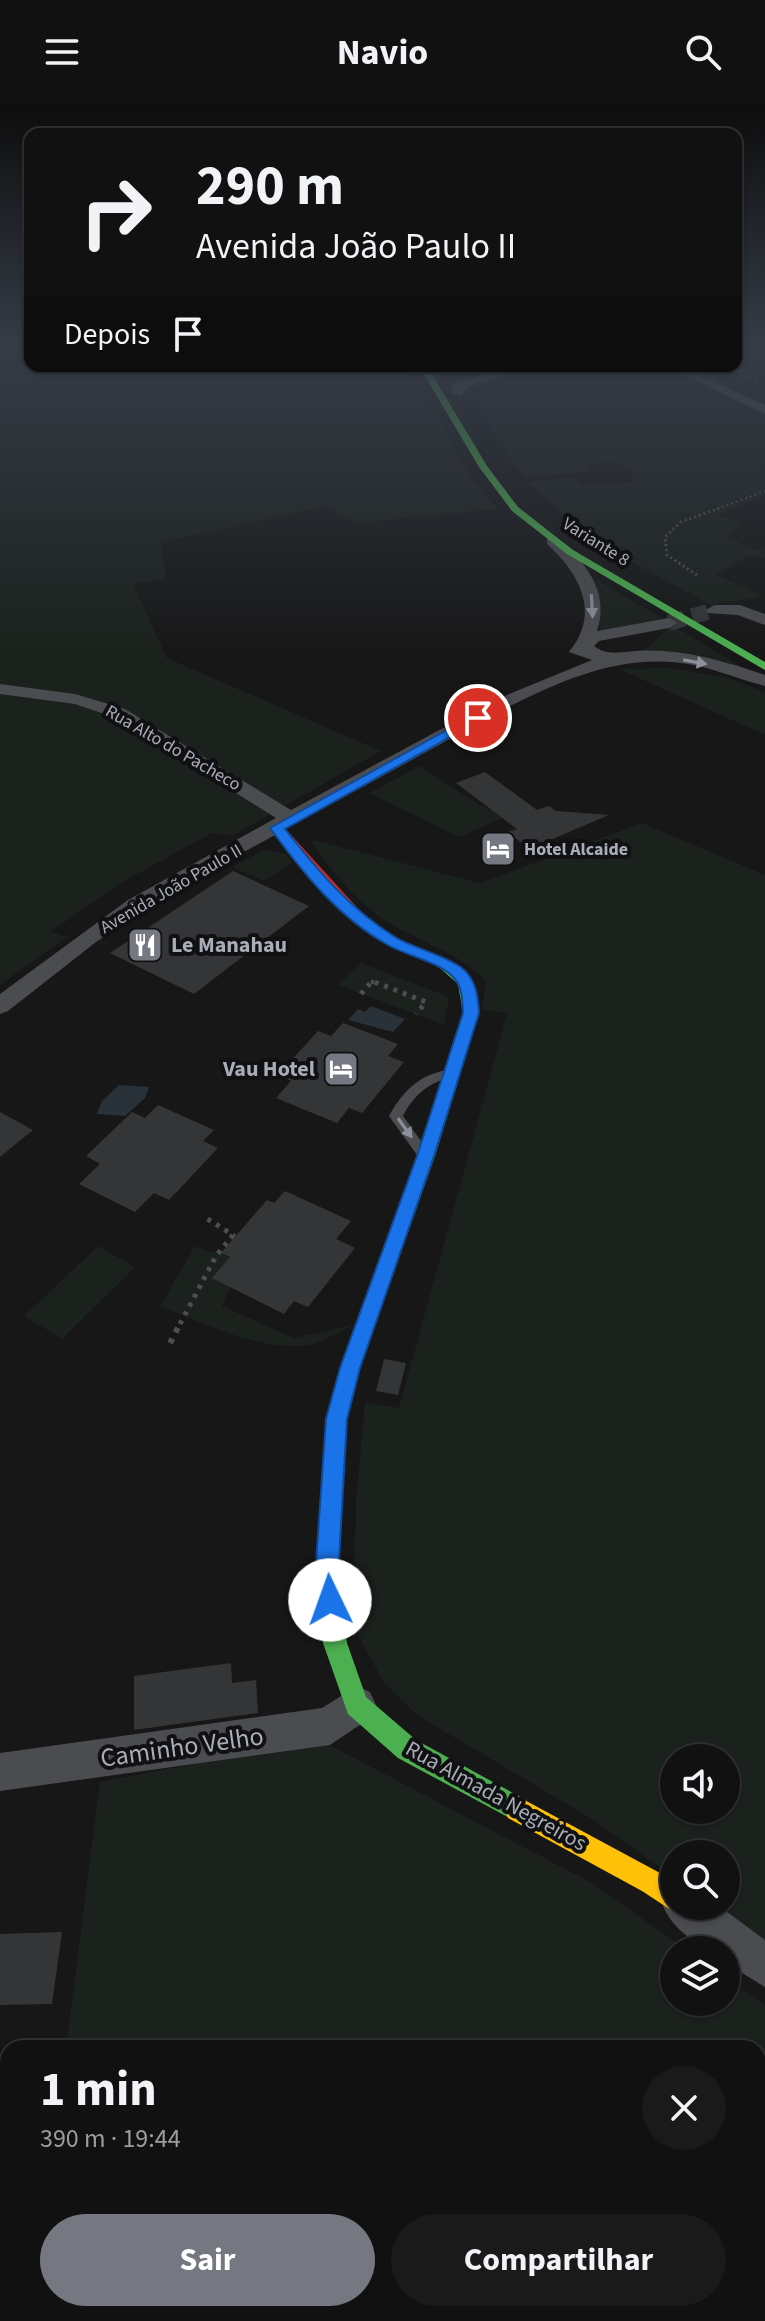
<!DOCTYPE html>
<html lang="pt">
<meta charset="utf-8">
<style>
body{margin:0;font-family:"Source Sans 3",sans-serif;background:#1a1a1a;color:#f1f3f6;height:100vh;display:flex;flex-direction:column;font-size:30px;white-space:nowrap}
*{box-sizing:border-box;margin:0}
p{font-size:26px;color:#9c9d9f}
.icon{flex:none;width:44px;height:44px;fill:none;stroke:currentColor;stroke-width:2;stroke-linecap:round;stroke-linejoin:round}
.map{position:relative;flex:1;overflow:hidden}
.sheet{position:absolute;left:0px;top:1936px;width:766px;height:282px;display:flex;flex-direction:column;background:#111;border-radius:24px 24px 0 0;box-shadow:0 2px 6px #0004,0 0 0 2px #303131}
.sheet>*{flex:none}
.hud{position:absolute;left:24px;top:24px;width:718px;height:244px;border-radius:16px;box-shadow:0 2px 6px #0004,0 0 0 2px #303131;background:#111;color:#f1f3f6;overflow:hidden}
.controls{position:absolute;left:660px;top:1640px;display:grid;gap:16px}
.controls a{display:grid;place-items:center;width:80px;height:80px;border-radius:50%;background:#111;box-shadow:0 2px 6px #0004,0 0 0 2px #303131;font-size:40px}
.pin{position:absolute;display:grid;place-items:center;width:68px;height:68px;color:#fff;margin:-34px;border:4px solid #fff;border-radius:50%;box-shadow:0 2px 8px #0007}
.me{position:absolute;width:88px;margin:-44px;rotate:357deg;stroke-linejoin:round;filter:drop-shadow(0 0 6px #0008)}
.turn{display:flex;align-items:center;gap:28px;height:168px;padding:0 40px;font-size:36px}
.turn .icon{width:104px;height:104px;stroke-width:2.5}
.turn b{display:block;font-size:56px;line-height:68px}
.then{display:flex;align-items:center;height:76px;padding:0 40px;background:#0003;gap:16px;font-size:30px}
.round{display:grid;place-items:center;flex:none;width:84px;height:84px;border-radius:42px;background:#1a1a1a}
.overview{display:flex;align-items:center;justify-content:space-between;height:136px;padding:0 40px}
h1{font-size:48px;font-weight:700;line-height:60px}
.cta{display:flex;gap:16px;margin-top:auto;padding:16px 40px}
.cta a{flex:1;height:92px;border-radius:48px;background:#757880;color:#fff;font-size:32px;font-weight:700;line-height:92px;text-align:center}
.cta a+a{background:#1a1a1a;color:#f1f3f6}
header{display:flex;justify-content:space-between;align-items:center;height:104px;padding:0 40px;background:#111;font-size:36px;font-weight:700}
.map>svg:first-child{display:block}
.green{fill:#1b211c;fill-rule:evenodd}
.water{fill:#2a3239}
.building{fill:#343537}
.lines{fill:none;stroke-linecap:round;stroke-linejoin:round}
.street-tunnel{stroke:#343537;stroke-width:16;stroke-dasharray:16 8;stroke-linecap:butt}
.path-far4{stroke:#4d4e52;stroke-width:2;stroke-dasharray:2 3;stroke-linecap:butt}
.path-far3{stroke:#4d4e52;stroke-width:3;stroke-dasharray:2 3;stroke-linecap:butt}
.path-far2{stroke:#4d4e52;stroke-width:4;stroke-dasharray:3 4;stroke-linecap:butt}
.path-far1{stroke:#4d4e52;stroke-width:5;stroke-dasharray:4 6;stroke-linecap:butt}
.path{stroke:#4d4e52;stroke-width:6;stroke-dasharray:5 7;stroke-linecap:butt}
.lane{fill:#4b4c50;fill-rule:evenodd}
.street{fill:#4b4c50;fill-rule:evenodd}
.fast{fill:#4caf50;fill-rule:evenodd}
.slow{fill:#ffc107;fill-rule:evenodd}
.jam{fill:#c62828;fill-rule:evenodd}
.oneway{fill:#8c9099}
.route{fill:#1a73e8;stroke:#114b97;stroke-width:2}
.labels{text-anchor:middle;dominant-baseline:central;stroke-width:8;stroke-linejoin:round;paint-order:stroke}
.far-street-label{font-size:18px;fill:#a8adb8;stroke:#111113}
.far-poi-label{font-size:18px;font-weight:bold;fill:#a8adb8;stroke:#111113;text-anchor:start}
.poi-label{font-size:22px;font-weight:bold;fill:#a8adb8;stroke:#111113;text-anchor:start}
.street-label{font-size:22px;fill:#a8adb8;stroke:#111113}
.near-street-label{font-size:26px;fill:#a8adb8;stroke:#111113}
</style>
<header><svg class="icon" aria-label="menu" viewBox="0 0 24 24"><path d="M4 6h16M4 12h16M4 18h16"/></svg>Navio<svg class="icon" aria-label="search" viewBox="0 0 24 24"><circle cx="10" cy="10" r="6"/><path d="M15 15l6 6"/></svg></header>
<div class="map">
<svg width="765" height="2217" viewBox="0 0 765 2217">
<rect width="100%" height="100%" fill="#171717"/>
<path class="green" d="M0,242H30V262H407L473,377L498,405L357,419L324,403L161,438L166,475L133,480L167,554L381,647L232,732L212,729L124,777L50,828L67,833L0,881Z
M534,262H661L765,310V392L716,411L742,419L728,433L757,446L765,444V454L747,452L716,471L765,492L711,501C647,466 579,433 529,378L575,374L582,381L636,377L619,358L585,360L590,368L524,373L466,283Z
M681,262H724L765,290V301Z
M595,475L665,516L599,528L600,499Z
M672,521L745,565L639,551Z
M671,564L726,573L765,588V631L619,565Z
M420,662L480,701L507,712L459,733L369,689Z
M642,719L765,771V1838L715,1802H726V1750H674V1773L592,1715L417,1611L384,1579L358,1531L354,1479L356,1398L365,1298L399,1304L507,910L482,905L486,877C460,851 428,840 396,823C358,802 334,770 309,735L480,779ZM674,1654H726V1706H674Z
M264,746L286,750L293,759L264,777L232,763Z
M361,859L449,893L444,921L338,881Z
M98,1142L135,1163L62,1235L24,1212Z
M195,1142C208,1148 218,1148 230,1153V1183L222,1202L294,1234L356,1220C343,1226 329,1234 316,1239C271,1253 201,1218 160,1202Z
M320,1636L590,1778L687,1846H674V1898H726V1874L765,1901V2217H31L32,2210H758V1944H66L100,1678Z"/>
<path class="water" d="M371,902L405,915L393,928L348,916L358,905L365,908Z
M119,981L149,983L145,994L125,1012L97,1010L102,997Z"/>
<path class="building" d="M485,668L537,706L549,702L556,707L609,711L529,745L508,728L517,725L456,679Z
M233,767L309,802L194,890L110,849Z
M343,919L398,940L388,952L404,958L362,1009L349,1004L337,1019L276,994L291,977L278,971L318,927L331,932Z
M158,1001L214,1026L203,1037L218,1044L169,1096L154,1089L135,1108L79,1080L100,1060L86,1052L132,1008L145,1014Z
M0,1008L33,1026L0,1053Z
M285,1087L351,1117L336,1135L355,1144L308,1203L294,1197L284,1210L212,1174L230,1153L221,1149L267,1096L274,1099Z
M384,1255L406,1259L398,1291L376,1287Z
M231,1559L232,1579L256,1576L258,1609L134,1626V1572Z
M62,1828L52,1900L0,1901V1830Z"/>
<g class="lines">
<path class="street-tunnel" d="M669,519L714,506"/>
<path class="path-far4" d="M736,246L765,248
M736,248L743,254
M730,262L731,267L755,277L758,283
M732,264L755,271V277
M717,405L765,387"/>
<path class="path-far3" d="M697,471L667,451L665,433L681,418L723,403"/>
<path class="path-far2" d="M371,878H376"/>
<path class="path-far1" d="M361,890L372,877L426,898L416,910
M180,1220L216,1152L233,1131L206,1114"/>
<path class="path" d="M170,1239L181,1218"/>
<path class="lane" d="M447,966L451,967L453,970L451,973C429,979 414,990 403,1012L429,1048L427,1051H417L389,1012C403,987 419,971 447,966Z"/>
<path class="street" d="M513,262H531L468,283L461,292L451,289L453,280Z
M665,262H680L765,301V310Z
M547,434H557C586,459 610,487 597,527L669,514L677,519L669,524L599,537L594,542C607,552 620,548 636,547C680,544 724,557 765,571V582C741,576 718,566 694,561C627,548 569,573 510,602L180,783L96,838L8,907L0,910V890L128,796L276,714L113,613L75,600L0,590V580L75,590L125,605L291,706L497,595L592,556L569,548C601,509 580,470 547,440Z
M714,501H740L765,510V521L738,511L708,509L706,506Z
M357,1582L370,1588L376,1601L370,1614L330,1641L0,1687V1649L322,1604Z
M674,1785V1802H719L765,1836V1883L726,1859V1846C700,1846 673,1826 663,1802L669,1787Z"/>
<path class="fast" d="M419,262H427L487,362L518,403L573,446L765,558V566L567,450L512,407L479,363Z
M439,852L470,875L479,909L435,1052L360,1264L346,1315L338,1474L347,1539L366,1593L416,1636L526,1696L530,1705L526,1714L517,1718L398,1654L348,1610L323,1539L316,1474L326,1315L340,1264L417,1052L463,909L458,880L432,857Z"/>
<path class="slow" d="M517,1692L660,1769L674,1779V1802H684L683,1804L674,1808L642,1787L508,1714L504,1705L508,1696Z"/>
<path class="jam" d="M277,720L282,721L363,810L396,834L444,854V860C434,862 425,856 415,852C351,826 317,777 272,727L270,724Z"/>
</g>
<defs><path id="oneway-solid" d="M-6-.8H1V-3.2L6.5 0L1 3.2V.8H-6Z" transform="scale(2)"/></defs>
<g class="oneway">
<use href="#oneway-solid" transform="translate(592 502) rotate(87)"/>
<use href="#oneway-solid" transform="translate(695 558) rotate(10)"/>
<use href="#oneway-solid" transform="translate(405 1024) rotate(54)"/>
</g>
<linearGradient id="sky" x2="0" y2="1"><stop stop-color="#0d0d0d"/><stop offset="0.44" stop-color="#363c47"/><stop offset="1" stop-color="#363c47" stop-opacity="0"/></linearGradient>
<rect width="765" height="552" fill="url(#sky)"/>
<path class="route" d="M474,611L484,614L285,725C318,767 349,804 395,833C415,845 443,850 462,864C476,875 478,893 479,909L434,1052L360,1264L347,1315L338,1474L341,1496L338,1504L330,1507L321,1504L315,1474L326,1315L340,1264L417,1052L463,909C462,896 463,884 454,874C440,858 407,852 388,841C339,814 303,769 270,724Z"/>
<defs>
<symbol id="hotel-square" viewBox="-11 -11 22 22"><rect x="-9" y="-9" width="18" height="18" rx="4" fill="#757880" stroke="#111113"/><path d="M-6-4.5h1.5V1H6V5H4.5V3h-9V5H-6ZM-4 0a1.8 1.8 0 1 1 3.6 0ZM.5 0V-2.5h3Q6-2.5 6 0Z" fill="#fff"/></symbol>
<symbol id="restaurant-square" viewBox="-11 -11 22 22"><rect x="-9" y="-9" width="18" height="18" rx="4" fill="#757880" stroke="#111113"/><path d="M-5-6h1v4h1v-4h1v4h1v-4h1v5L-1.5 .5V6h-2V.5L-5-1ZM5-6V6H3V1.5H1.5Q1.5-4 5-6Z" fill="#fff"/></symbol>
</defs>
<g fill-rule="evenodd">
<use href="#hotel-square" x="478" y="725" width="40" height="40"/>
<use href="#restaurant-square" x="125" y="821" width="40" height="40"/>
<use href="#hotel-square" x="321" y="945" width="40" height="40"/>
</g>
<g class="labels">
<g class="far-street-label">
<text transform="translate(596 438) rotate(32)">Variante 8</text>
<text transform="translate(173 644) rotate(30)">Rua Alto do Pacheco</text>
<text transform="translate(171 785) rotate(-30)">Avenida João Paulo II</text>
</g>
<g class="far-poi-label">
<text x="524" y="745">Hotel Alcaide</text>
</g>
<g class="poi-label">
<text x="171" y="841">Le Manahau</text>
<text x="315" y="965" text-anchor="end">Vau Hotel</text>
</g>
<g class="street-label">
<text transform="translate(496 1692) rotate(29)">Rua Almada Negreiros</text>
</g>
<g class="near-street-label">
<text transform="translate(182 1643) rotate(-8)">Caminho Velho</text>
</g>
</g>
</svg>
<div class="controls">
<a><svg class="icon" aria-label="sound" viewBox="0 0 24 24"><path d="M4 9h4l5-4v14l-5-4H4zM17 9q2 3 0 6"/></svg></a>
<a><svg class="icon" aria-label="search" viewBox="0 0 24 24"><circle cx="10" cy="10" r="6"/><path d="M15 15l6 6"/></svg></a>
<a><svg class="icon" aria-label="layers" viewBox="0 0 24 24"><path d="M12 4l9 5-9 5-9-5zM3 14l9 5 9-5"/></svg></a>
</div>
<div class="pin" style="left:478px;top:614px;background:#d93025"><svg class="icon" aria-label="arrive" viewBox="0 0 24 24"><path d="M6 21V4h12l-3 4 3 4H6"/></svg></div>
<svg class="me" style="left:330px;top:1496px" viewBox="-20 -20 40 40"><circle r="19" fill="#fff"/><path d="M0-13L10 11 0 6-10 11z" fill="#1a73e8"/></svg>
<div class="hud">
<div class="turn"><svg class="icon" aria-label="right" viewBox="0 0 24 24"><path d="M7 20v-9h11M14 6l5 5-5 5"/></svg><div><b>290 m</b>Avenida João Paulo II</div></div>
<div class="then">Depois<svg class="icon" aria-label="arrive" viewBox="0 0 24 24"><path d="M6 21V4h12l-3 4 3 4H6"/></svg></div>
</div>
<section class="sheet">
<div class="overview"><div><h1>1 min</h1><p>390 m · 19:44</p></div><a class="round"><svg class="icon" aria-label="close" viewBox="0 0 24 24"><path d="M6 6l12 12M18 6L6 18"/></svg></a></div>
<div class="cta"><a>Sair</a><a>Compartilhar</a></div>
</section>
</div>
